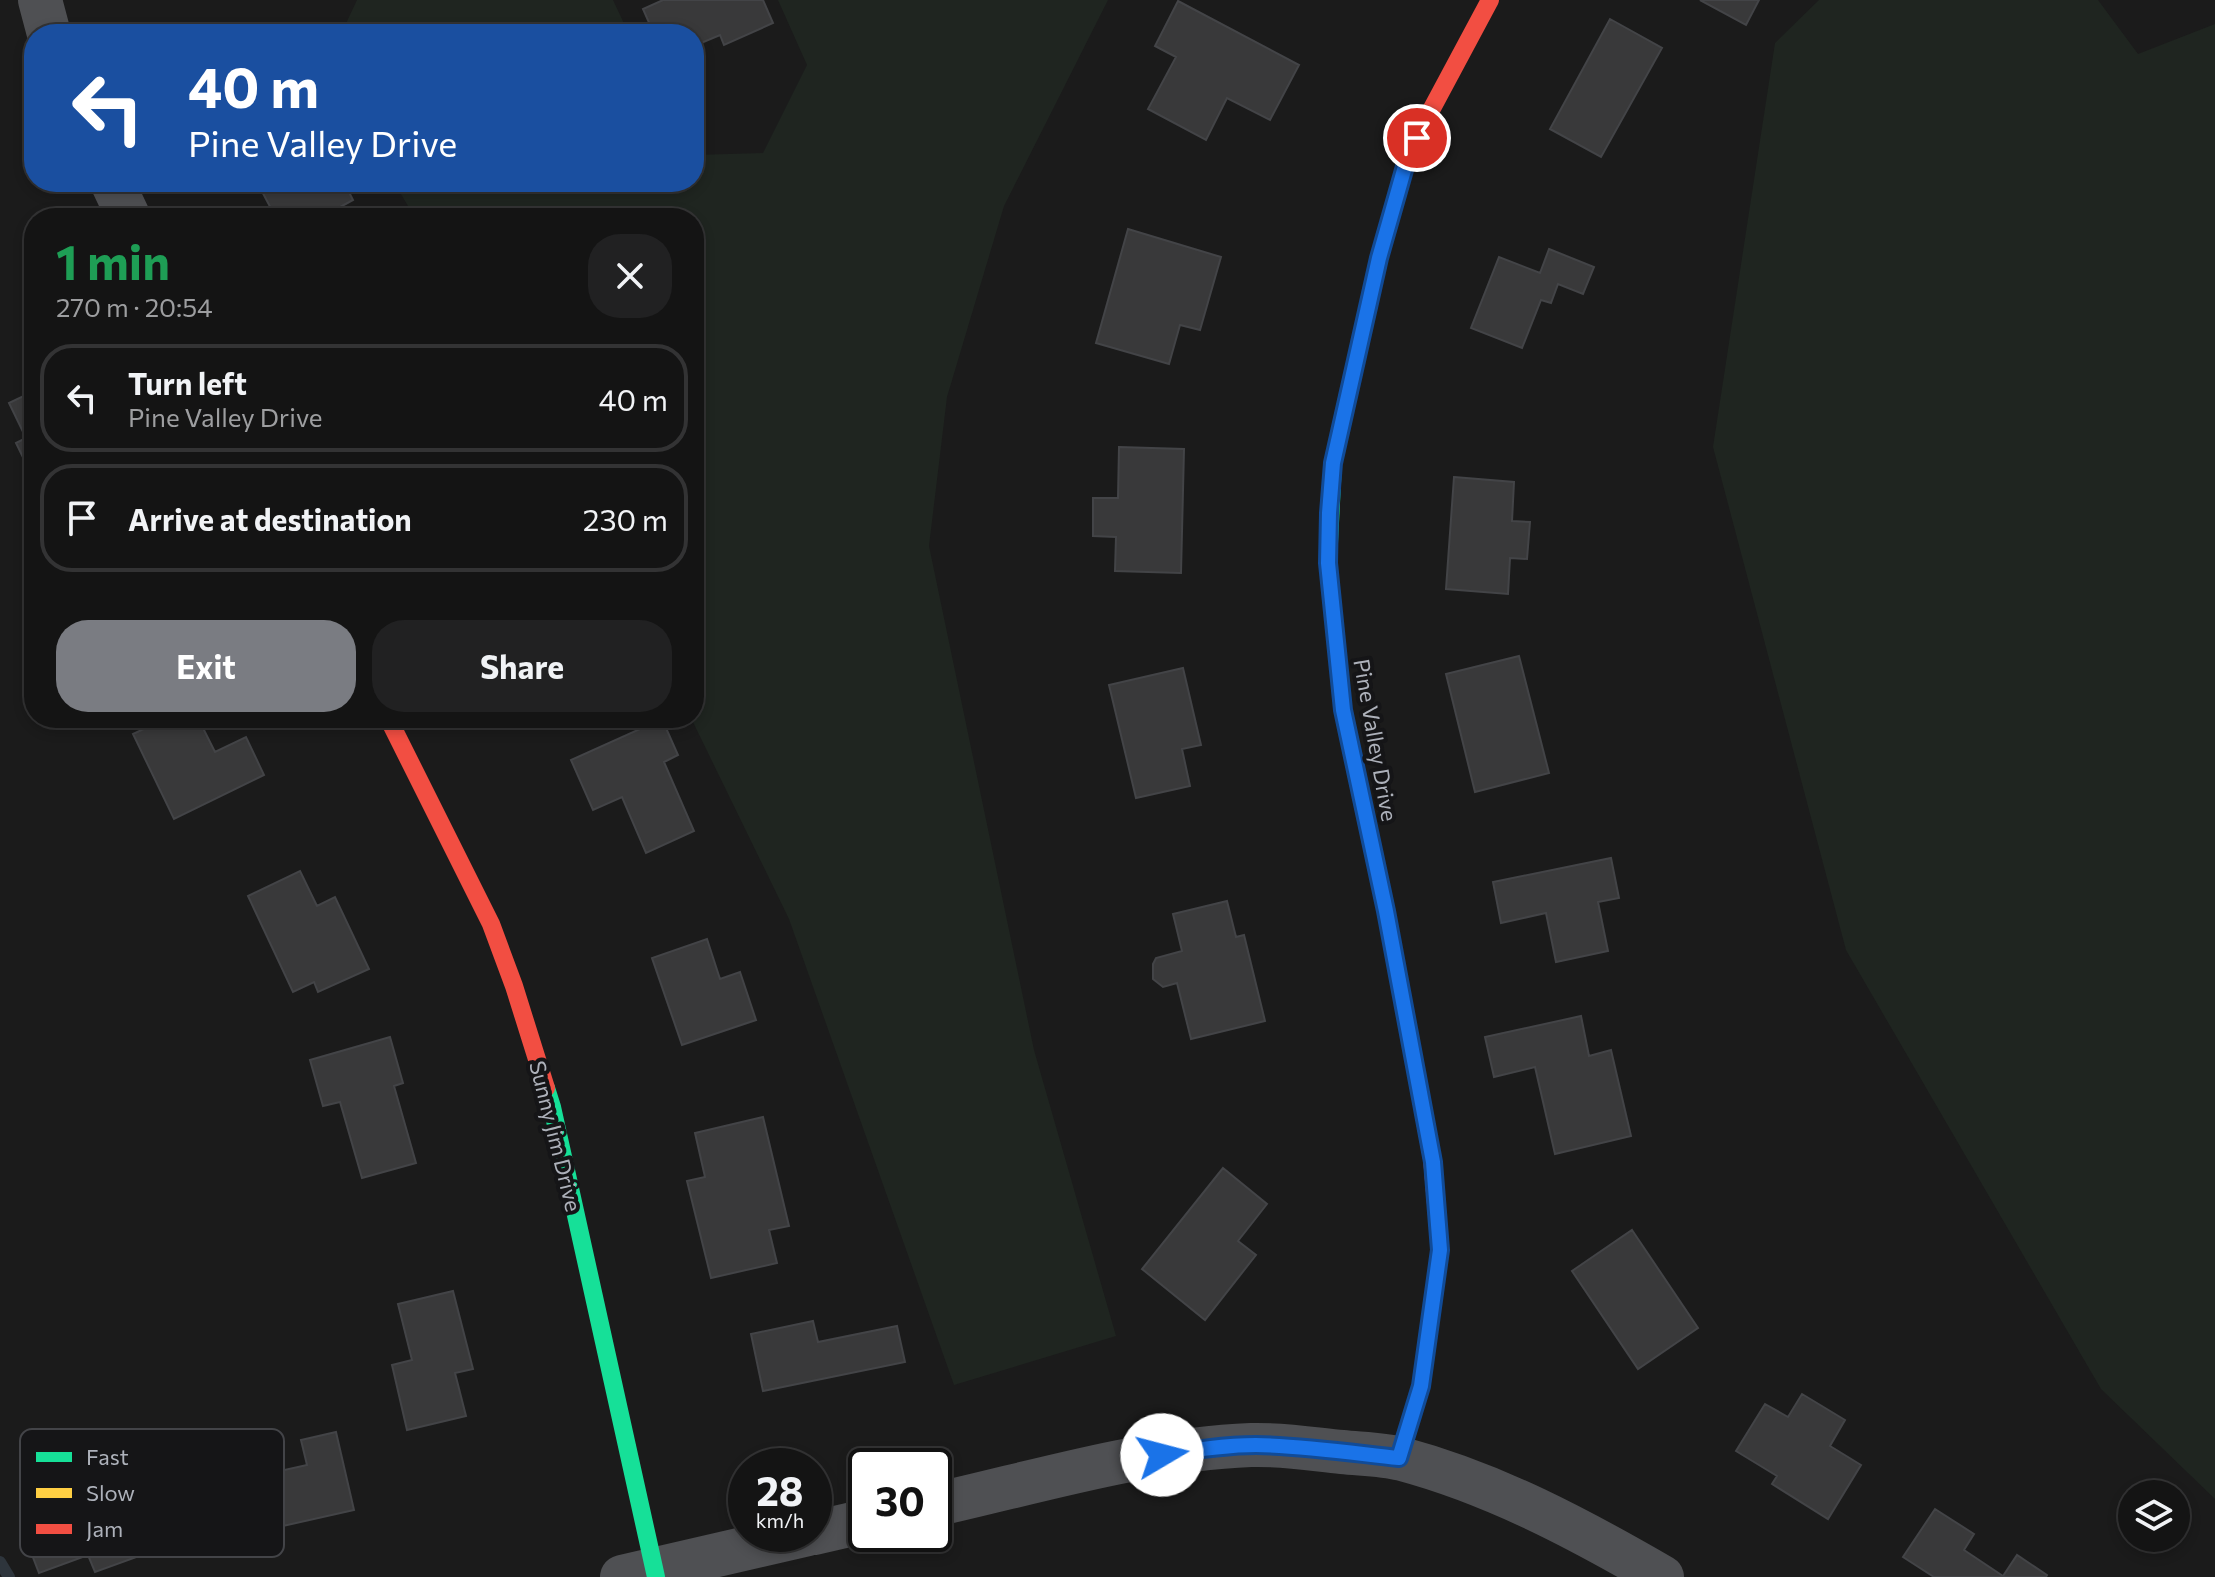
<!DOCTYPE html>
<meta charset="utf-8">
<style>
body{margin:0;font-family:Commissioner,sans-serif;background:#212122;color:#f1f3f6;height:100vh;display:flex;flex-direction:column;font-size:30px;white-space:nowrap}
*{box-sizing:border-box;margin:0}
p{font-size:26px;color:#9d9ea0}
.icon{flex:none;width:44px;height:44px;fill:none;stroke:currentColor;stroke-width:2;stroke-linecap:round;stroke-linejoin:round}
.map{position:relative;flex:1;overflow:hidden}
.details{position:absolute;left:24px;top:208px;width:680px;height:520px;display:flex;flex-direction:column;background:#141414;border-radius:32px;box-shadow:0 4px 12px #0003,0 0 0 2px #333334}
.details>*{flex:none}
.top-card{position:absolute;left:24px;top:24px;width:680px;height:168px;border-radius:32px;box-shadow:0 4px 12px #0003,0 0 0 2px #333334;background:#1a4fa0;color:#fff;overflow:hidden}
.fabs{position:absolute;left:2118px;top:1480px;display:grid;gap:16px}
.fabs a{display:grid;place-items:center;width:72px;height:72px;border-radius:50%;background:#141414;box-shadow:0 4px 12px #0003,0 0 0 2px #333334;font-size:40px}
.speed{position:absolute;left:728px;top:1448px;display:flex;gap:16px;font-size:40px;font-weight:700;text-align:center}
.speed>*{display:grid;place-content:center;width:104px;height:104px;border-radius:50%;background:#141414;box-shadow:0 4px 12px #0003,0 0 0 2px #333334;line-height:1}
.speed small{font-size:20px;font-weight:400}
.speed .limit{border:4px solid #111;border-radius:12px;background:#fff;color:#111}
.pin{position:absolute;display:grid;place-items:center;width:68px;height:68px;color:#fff;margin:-34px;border:4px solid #fff;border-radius:50%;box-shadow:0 2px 8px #0007}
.me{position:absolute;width:88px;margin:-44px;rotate:82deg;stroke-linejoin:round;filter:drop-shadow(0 0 6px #0008)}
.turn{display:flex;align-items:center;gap:28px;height:168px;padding:0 32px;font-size:36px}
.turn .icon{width:104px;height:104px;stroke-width:2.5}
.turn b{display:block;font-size:56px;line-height:68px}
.round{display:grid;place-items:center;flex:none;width:84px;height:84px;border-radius:32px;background:#212122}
.summary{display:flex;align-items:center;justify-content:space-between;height:136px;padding:0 32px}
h1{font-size:48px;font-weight:700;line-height:60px;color:#1e9e55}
.cta{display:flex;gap:16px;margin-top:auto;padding:16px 32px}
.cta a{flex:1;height:92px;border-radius:32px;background:#7a7c82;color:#fff;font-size:32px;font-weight:700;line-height:92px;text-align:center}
.cta a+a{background:#212122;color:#f1f3f6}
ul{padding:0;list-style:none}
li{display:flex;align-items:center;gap:24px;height:108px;margin:0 16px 12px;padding:0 16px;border:4px solid #333334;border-radius:32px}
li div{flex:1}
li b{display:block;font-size:30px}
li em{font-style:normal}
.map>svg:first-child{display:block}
.green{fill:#1f2520}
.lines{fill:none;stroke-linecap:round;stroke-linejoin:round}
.stream{stroke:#2e353c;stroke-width:12}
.building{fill:#39393a;stroke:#434447;stroke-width:2}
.street{stroke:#4f5053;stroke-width:44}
.fast{stroke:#16e098;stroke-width:18}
.slow{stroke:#ffcf43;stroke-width:18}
.jam{stroke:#f24e42;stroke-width:18}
.route-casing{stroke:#114b97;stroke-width:20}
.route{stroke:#1a73e8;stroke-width:14}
.labels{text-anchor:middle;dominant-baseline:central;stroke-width:8;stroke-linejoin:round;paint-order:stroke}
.street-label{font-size:22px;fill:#adb1ba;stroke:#151517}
.key{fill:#151517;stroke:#434448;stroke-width:2}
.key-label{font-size:22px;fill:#adb1ba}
</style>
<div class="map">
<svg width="2215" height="1577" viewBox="0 0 2215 1577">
<rect width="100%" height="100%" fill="#1b1b1b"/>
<path class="green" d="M357,0H613L629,34H341Z
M778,0H1108L1004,206L947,397L929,546L1034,1050L1116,1336L954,1385L789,919L691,718H694V218H415L394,182H694V155L763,153L807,65Z
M1819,0H2098L2138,54L2215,24V1499L2101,1389L1846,950L1713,447L1775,43Z"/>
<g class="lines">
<path class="stream" d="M0,1562L9,1577"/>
</g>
<path class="building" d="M663,0H763L773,23L724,45L720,35L694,46V34H654L643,9Z
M1700,0H1759L1746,25Z
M1178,1L1299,65L1270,120L1227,98L1206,140L1148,109L1176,57L1155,46Z
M1610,19L1662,48L1601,157L1550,129Z
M257,182H344L353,200L320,218H276Z
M1128,229L1221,257L1200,330L1180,325L1169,364L1096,343Z
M1549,249L1594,267L1583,294L1558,284L1551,303L1541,300L1522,348L1471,328L1499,257L1540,273Z
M34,391V480L16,443L26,438L9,403Z
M1119,447L1184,449L1181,573L1115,571L1116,537L1093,536V498H1118Z
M1454,477L1514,482L1512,521L1530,522L1527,559L1510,558L1508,594L1446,589Z
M1519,656L1549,773L1475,792L1446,674Z
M1183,668L1201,745L1182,749L1190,786L1136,798L1109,685Z
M167,718H198L215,752L246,737L264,775L174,819L133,734Z
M662,719L678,755L664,762L694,831L646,853L622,797L593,810L571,760Z
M1611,858L1619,898L1598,902L1608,951L1556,962L1546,913L1501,923L1493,882Z
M300,871L317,906L335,897L369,969L318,992L314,982L293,992L248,896Z
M1227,901L1236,937L1244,935L1265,1021L1191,1039L1177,983L1163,987L1153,979V964L1156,958L1182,951L1173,914Z
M707,939L720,979L740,972L756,1020L682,1045L652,958Z
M1581,1016L1589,1056L1611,1050L1631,1136L1555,1154L1535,1067L1494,1077L1485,1037Z
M390,1037L403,1083L394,1086L416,1163L362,1178L340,1102L323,1106L310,1060Z
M763,1117L789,1226L769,1230L777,1263L711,1278L687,1181L705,1177L695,1133Z
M1223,1168L1267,1204L1238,1241L1256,1255L1205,1320L1142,1269Z
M1632,1230L1698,1328L1638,1369L1572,1271Z
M453,1291L473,1369L455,1373L466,1416L407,1430L392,1365L412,1360L398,1304Z
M813,1321L818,1342L897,1326L905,1362L763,1391L751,1334Z
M1802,1394L1845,1420L1830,1446L1861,1465L1828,1519L1772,1484L1777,1476L1736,1451L1765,1404L1788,1417Z
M336,1432L354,1510L225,1539L213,1486L307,1465L301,1440Z
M104,1495L110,1511L148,1497L167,1546L95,1572L88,1555L39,1573L21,1526Z
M1935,1509L1974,1534L1964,1550L2003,1576L2017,1555L2047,1575L2046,1577H1934L1903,1557Z"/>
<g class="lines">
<path class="street" d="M40,0L49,34
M112,182L129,218
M934,1505C1037,1482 1144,1449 1251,1445C1281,1444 1312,1449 1342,1452C1361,1454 1383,1454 1402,1459C1495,1484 1579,1529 1662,1577
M814,1533L866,1521
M622,1577L808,1534"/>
<path class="fast" d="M1348,395L1333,463L1328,563L1343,710L1356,772
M546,1088L552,1107L656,1577"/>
<path class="slow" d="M1356,772L1386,911L1432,1158"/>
<path class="jam" d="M1348,395L1379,258L1406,163L1429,114L1490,0
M388,718L491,924L514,986L546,1088
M1399,1458L1421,1386L1440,1250L1432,1158"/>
</g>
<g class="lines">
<defs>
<path id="route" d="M1162,1455C1193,1450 1225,1445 1256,1445C1304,1446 1352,1453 1399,1458L1421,1386L1440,1250L1433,1162L1386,911L1343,710L1328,563L1329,513L1333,463L1379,258L1406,163L1417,138"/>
</defs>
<use href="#route" class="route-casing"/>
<use href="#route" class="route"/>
</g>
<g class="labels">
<g class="street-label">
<text transform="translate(1376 740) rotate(80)">Pine Valley Drive</text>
<text transform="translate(556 1136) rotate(76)">Sunny Jim Drive</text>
</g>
</g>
<rect x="20" y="1429" width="264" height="128" rx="12" class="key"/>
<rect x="36" y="1452" width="36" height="10" fill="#16e098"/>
<rect x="36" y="1488" width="36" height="10" fill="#ffcf43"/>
<rect x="36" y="1524" width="36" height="10" fill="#f24e42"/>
<g class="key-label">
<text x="86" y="1465">Fast</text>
<text x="86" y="1501">Slow</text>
<text x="86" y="1537">Jam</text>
</g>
</svg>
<div class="fabs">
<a><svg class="icon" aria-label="layers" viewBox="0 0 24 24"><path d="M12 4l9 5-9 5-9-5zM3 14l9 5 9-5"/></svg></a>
</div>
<div class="speed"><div>28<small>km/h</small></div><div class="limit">30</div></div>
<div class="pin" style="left:1417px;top:138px;background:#d93025"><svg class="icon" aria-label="arrive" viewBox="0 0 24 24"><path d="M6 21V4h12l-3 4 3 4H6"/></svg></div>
<svg class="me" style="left:1162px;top:1455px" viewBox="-20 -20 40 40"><circle r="19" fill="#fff"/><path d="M0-13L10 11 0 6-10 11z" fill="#1a73e8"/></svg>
<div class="top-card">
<div class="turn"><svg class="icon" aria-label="left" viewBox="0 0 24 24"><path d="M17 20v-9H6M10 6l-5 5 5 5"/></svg><div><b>40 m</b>Pine Valley Drive</div></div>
</div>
<section class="details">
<div class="summary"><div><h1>1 min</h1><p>270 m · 20:54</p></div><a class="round"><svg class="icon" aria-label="close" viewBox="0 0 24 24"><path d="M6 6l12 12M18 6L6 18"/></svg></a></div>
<ul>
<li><svg class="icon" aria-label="left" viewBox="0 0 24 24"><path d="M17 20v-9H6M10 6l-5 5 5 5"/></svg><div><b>Turn left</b><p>Pine Valley Drive</p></div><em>40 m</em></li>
<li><svg class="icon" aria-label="arrive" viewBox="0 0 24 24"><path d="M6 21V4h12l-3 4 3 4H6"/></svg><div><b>Arrive at destination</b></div><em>230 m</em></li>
</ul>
<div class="cta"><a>Exit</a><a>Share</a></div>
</section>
</div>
